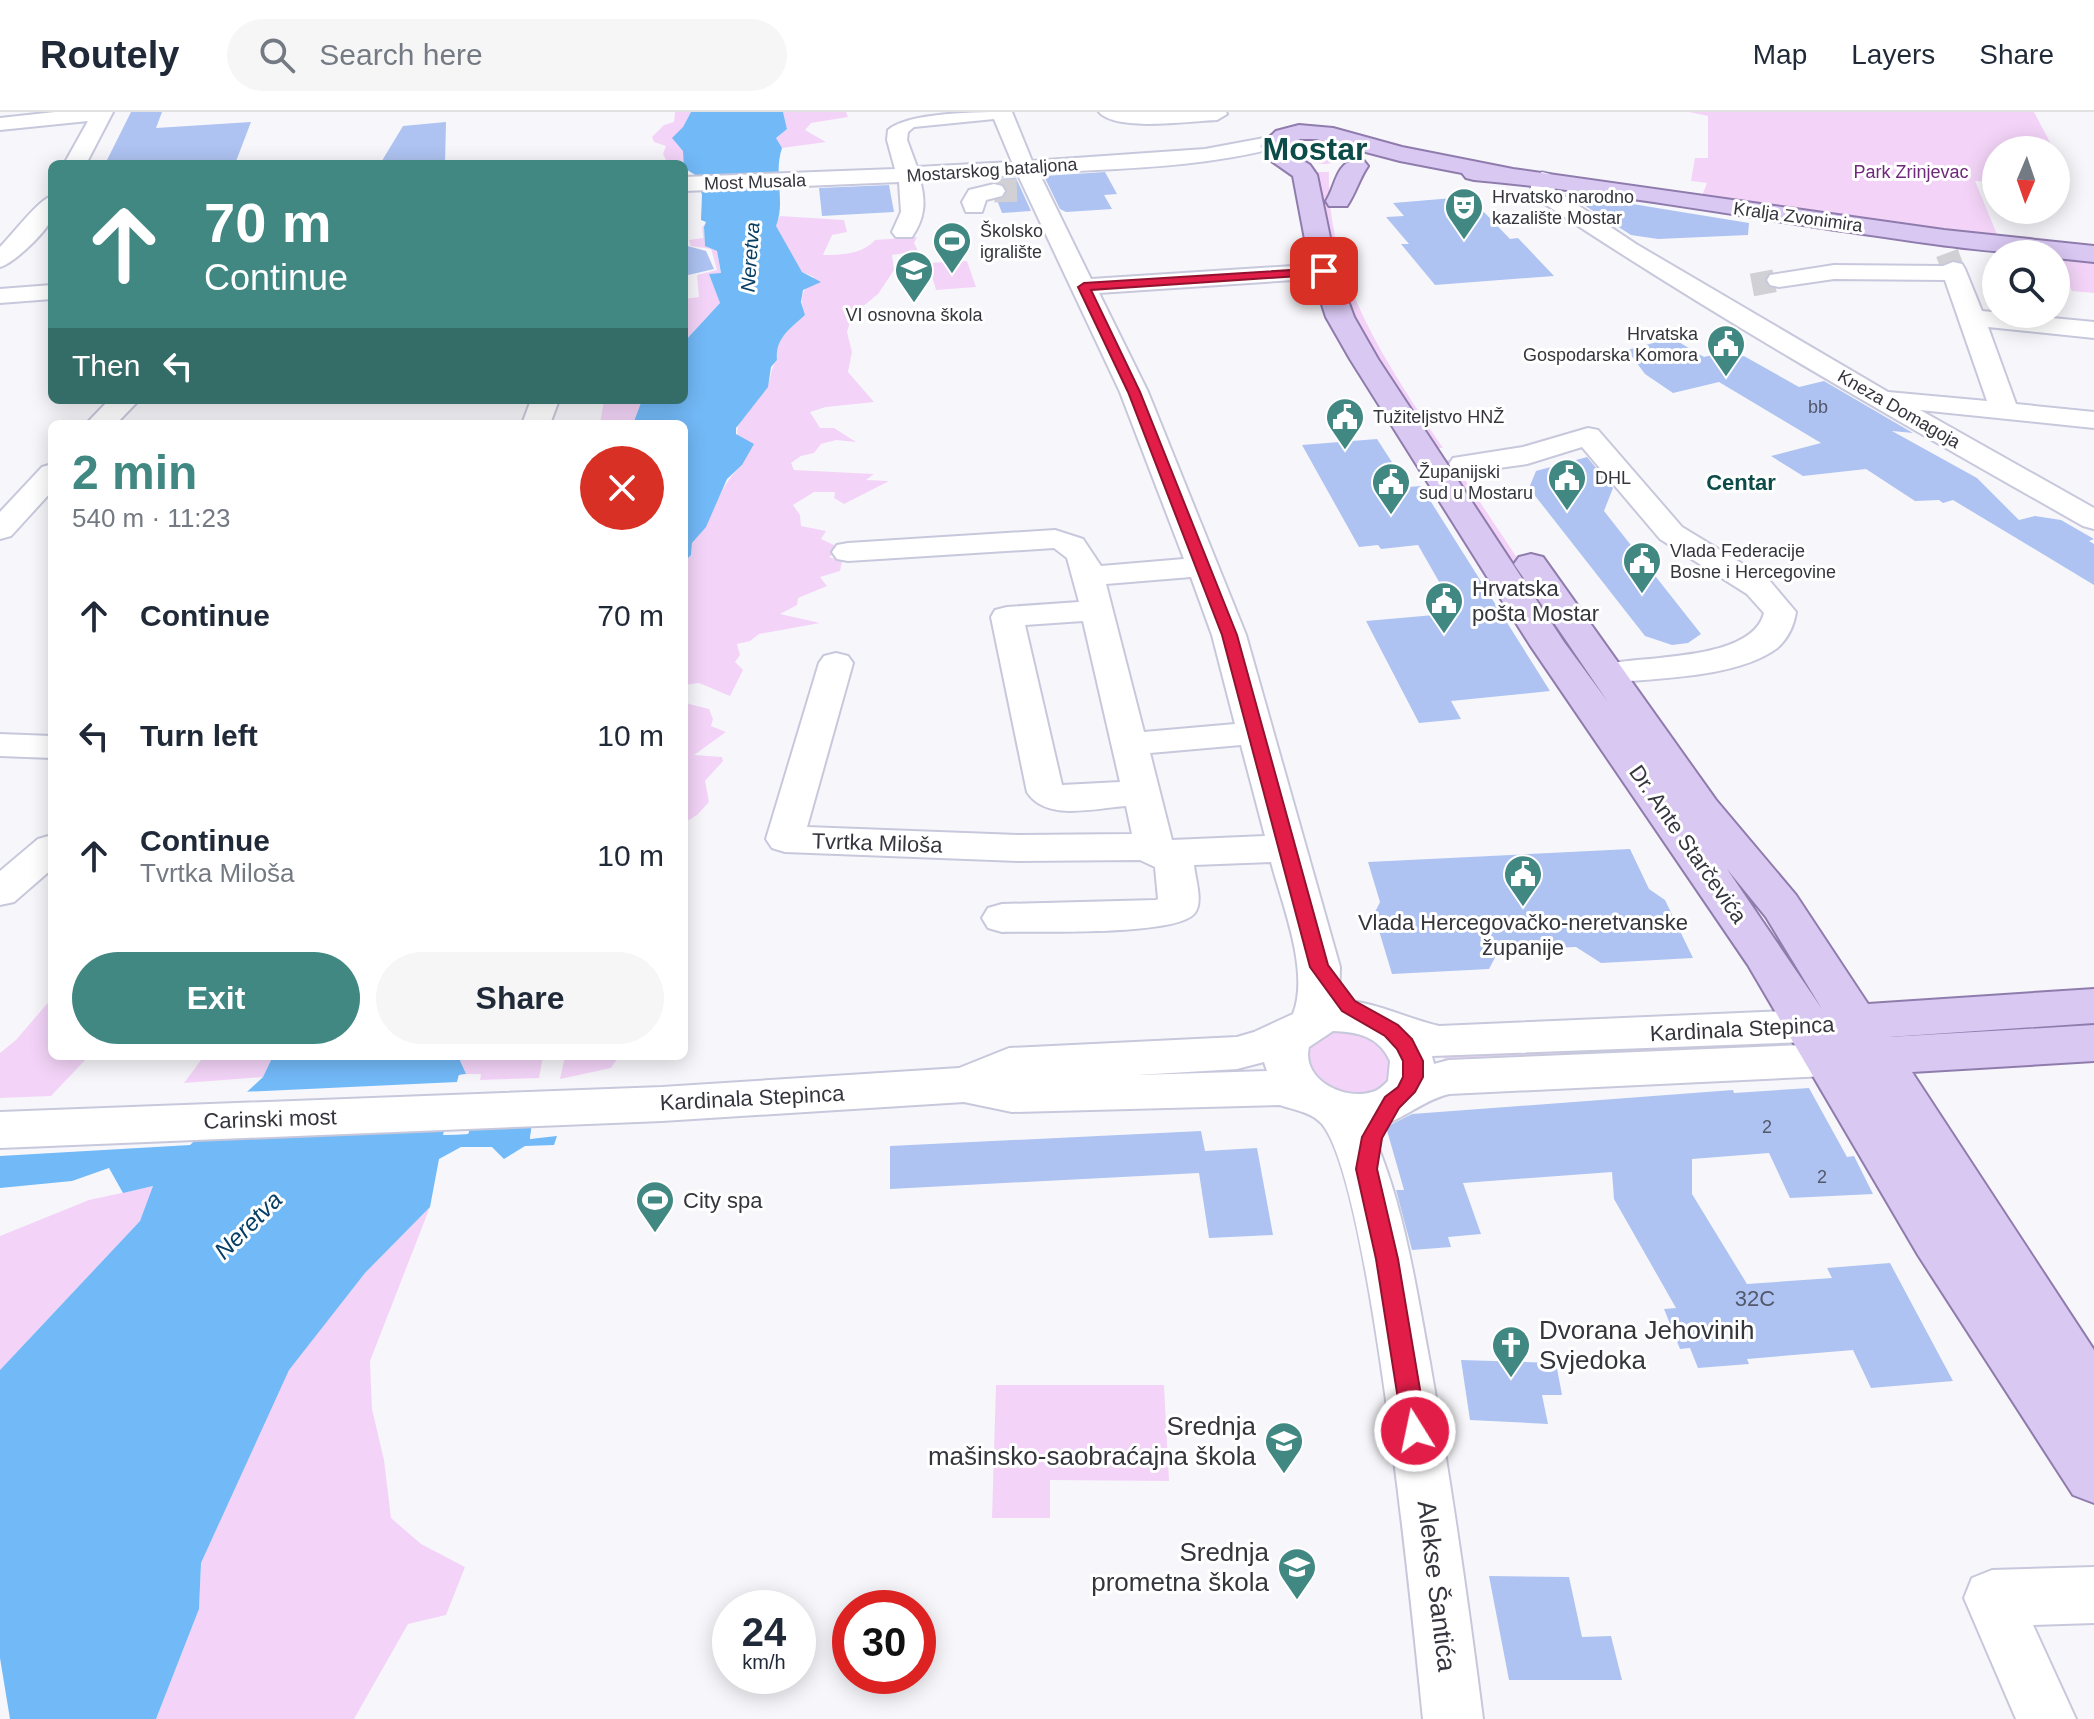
<!DOCTYPE html>
<meta charset="utf-8">
<style>
body{margin:0;font-family:Helvetica,sans-serif;background:#f6f6f7;color:#1f2937;height:100vh;display:flex;flex-direction:column;font-size:30px;white-space:nowrap}
*{box-sizing:border-box;margin:0}
p{font-size:26px;color:#747a83}
.icon{flex:none;width:44px;height:44px;fill:none;stroke:currentColor;stroke-width:2;stroke-linecap:round;stroke-linejoin:round}
.map{position:relative;flex:1;overflow:hidden}
.details{position:absolute;left:48px;top:308px;width:640px;height:640px;display:flex;flex-direction:column;background:#fff;border-radius:12px;box-shadow:0 4px 20px #0003}
.details>*{flex:none}
.hud{position:absolute;left:48px;top:48px;width:640px;height:244px;border-radius:12px;box-shadow:0 4px 20px #0003;background:#418883;color:#fff;overflow:hidden}
.needle{width:52px;rotate:182deg}
.controls{position:absolute;left:1982px;top:24px;display:grid;gap:16px}
.controls a{display:grid;place-items:center;width:88px;height:88px;border-radius:50%;background:#fff;box-shadow:0 4px 20px #0003;font-size:40px}
.speed{position:absolute;left:712px;top:1478px;display:flex;gap:16px;font-size:40px;font-weight:700;text-align:center}
.speed>*{display:grid;place-content:center;width:104px;height:104px;border-radius:50%;background:#fff;box-shadow:0 4px 20px #0003;line-height:1}
.speed small{font-size:20px;font-weight:400}
.speed .limit{border:12px solid #d22;background:#fff;color:#111}
.pin{position:absolute;display:grid;place-items:center;width:68px;height:68px;color:#fff;margin:-34px;border-radius:16px;box-shadow:0 4px 12px #0006}
.me{position:absolute;width:88px;margin:-44px;rotate:350deg;stroke-linejoin:round;filter:drop-shadow(0 0 6px #0008)}
.turn{display:flex;align-items:center;gap:28px;height:168px;padding:0 24px;font-size:36px}
.turn .icon{width:104px;height:104px;stroke-width:2.5}
.turn b{display:block;font-size:56px;line-height:68px}
.then{display:flex;align-items:center;height:76px;padding:0 24px;background:#0003;gap:16px;font-size:30px}
.round{display:grid;place-items:center;flex:none;width:84px;height:84px;border-radius:42px;background:#f6f6f7}
.head{display:flex;align-items:center;justify-content:space-between;height:136px;padding:0 24px}
h1{font-size:48px;font-weight:700;line-height:60px;color:#418883}
.action{display:flex;gap:16px;margin-top:auto;padding:16px 24px}
.action a{flex:1;height:92px;border-radius:48px;background:#418883;color:#fff;font-size:32px;font-weight:700;line-height:92px;text-align:center}
.action a+a{background:#f6f6f7;color:#1f2937}
ul{padding:0;list-style:none}
li{display:flex;align-items:center;gap:24px;height:120px;padding:0 24px}
li div{flex:1}
li b{display:block;font-size:30px}
li em{font-style:normal}
header{display:flex;align-items:center;gap:48px;box-sizing:border-box;height:112px;padding:0 40px;background:#fff;border-bottom:2px solid #e0e1e3}
header strong{font-size:38px}
nav{display:flex;gap:44px;margin-inline-start:auto;font-size:28px}
.search{width:560px;height:72px;background:#f6f6f7;display:flex;align-items:center;gap:20px;box-sizing:border-box;padding:0 28px;border-radius:44px;color:#747a83;font-size:30px}
.map>svg:first-child{display:block}
.green{fill:#f3d4f8}
.water{fill:#72b9f7}
.pier{fill:#f7f7fb}
.building{fill:#aec3f1}
.lines{fill:none;stroke-linecap:round;stroke-linejoin:round}
.minor-tunnel{stroke:#d0d0d5;stroke-width:23;stroke-dasharray:23 12;stroke-linecap:butt}
.minor-casing{stroke:#c7c8dc;stroke-width:4}
.major-casing{stroke:#8f7cad;stroke-width:4}
.minor{fill:#fff;fill-rule:evenodd}
.major{fill:#d9c8f2;fill-rule:evenodd}
.route{fill:#e11d48;stroke:#92132f;stroke-width:2}
.labels{text-anchor:middle;dominant-baseline:central;stroke-width:6;stroke-linejoin:round;paint-order:stroke}
.far-street-label{font-size:18px;fill:#35353e;stroke:#fff}
.far-park-label{font-size:18px;fill:#6e2979;stroke:#fff}
.far-poi-label{font-size:18px;fill:#35353e;stroke:#fff;text-anchor:start}
.number-label{font-size:18px;fill:#53586b}
.far-water-label{font-size:20px;font-style:italic;fill:#063e65;stroke:#fff}
.far-quarter-label{font-size:22px;font-weight:bold;fill:#0c4b47;stroke:#fff}
.poi-label{font-size:22px;fill:#35353e;stroke:#fff;text-anchor:start}
.street-label{font-size:22px;fill:#35353e;stroke:#fff}
.near-number-label{font-size:22px;fill:#53586b}
.water-label{font-size:24px;font-style:italic;fill:#063e65;stroke:#fff}
.near-poi-label{font-size:26px;fill:#35353e;stroke:#fff;text-anchor:end}
.near-street-label{font-size:26px;fill:#35353e;stroke:#fff}
.far-town-label{font-size:32px;font-weight:bold;fill:#0c4b47;stroke:#fff}
</style>
<header>
<strong>Routely</strong>
<div class="search"><svg class="icon" aria-label="search" viewBox="0 0 24 24"><circle cx="10" cy="10" r="6"/><path d="M15 15l6 6"/></svg>Search here</div>
<nav><a>Map</a><a>Layers</a><a>Share</a></nav>
</header>
<div class="map">
<svg width="2094" height="1607" viewBox="0 0 2094 1607">
<rect width="100%" height="100%" fill="#f7f7fb"/>
<path class="green" d="M675,0H691L683,15L684,52H668L663,42L666,34L654,30L652,25L664,13L674,10Z
M783,0H846L848,5L811,11L805,18L826,30L782,36L776,26L787,17Z
M1689,0H2034L2054,38H1996V70L1975,69L2001,132L1699,91L1707,71L1691,69L1695,46H1708V4Z
M1314,30L1340,33L1353,42C1336,53 1317,57 1301,43Z
M1318,60H1329C1326,164 1388,254 1443,336H1434L1376,251L1353,207L1320,90Z
M780,104L844,108L847,120L832,123L823,143C841,143 863,142 875,128L917,125L914,131L918,139L892,143L894,158L878,182L855,201L850,210L847,220L852,240L848,260L874,290L826,295L810,300L820,316H834L856,330L836,328L821,332L814,341L801,344L791,351L794,358L874,362L866,368L889,369L844,392L834,386L835,380H814L793,393L800,403L801,414L826,419L821,427L834,433L837,439L829,445L842,449L840,459L820,465L827,474L798,486L797,493L780,502L820,511L759,522L750,529L737,532L740,543L735,550L743,558L730,584L699,571L684,573V450L691,443L692,431C718,403 715,377 742,353C731,302 739,317 765,278C772,269 769,258 777,248C775,226 790,217 805,203C799,186 802,179 814,165L802,160L775,114Z
M707,110L704,115L705,133L717,139L721,162H710L720,191L684,230V187L699,185L697,163L717,158L711,137L691,134L689,128L703,126L702,115Z
M2056,142L2094,146V181L2072,179Z
M967,149L976,175L936,178L928,151Z
M604,288H642L633,312H600Z
M1442,348H1452L1567,521L1557,523Z
M684,586L689,592L709,597L713,607L711,614L726,620L694,643L722,645L723,649L705,669L709,690L697,703L684,711Z
M52,886V944H89L51,984L0,986V941L16,928Z
M1348,917L1377,926L1396,959L1383,979L1356,987L1315,972L1304,939C1313,924 1330,918 1348,917Z
M1749,930L1754,940L1448,952L1441,942Z
M204,944H273L263,965L184,971Z
M458,944H543L539,966L480,968L481,962H466Z
M565,944H619L611,956L560,967Z
M154,1074L140,1109L0,1258V1124L89,1088Z
M430,1095L370,1249L372,1297L384,1348L391,1406L421,1432L465,1455L446,1503L408,1512L354,1607H156L199,1497L201,1451L288,1258L365,1161Z
M996,1273H1164L1169,1369L1050,1368V1406H992Z"/>
<path class="water" d="M691,0H783L787,17L776,26L782,36C773,62 786,90 776,114L802,160L821,170L803,178L801,190L805,203C790,217 775,226 777,248L771,255L768,275L736,316V322L754,332L742,353L727,367L706,415L692,431L691,443L684,450V312H633L642,288H684V230L720,191L709,162L721,161L717,139L705,134L704,115L706,110L701,108L702,83L697,64L684,56L683,39L672,26L683,15Z
M273,944H458L466,962L459,963L444,1023L468,1022L471,1013L532,1011L530,1027L557,1024L554,1033L525,1034L504,1047L492,1035H461L439,1047L430,1095L365,1161L289,1258L201,1451L199,1497L156,1607H10L0,1546V1258L140,1109L153,1074L123,1081L109,1056L72,1069L0,1076V1044L190,1033L263,965Z"/>
<path class="pier" d="M470,962L462,967L448,1019L465,1018L467,1011H536L534,1023L551,1022L530,1027L532,1012L471,1013L468,1022L443,1023L445,1014L191,1026L241,980L457,970L459,963Z"/>
<path class="building" d="M131,0H162L156,16L251,10L235,52H105Z
M446,10L445,52H380L403,14Z
M1105,60L1117,82L1104,83L1112,97L1066,100L1060,97L1044,64Z
M1016,66L1031,99L1002,101L997,88L1005,86L1008,77L1003,71L990,67Z
M889,73L894,100L822,104L819,76Z
M1565,81L1749,111L1748,123L1658,127L1631,123Z
M1453,86L1465,99L1482,98L1510,127L1518,126L1554,164L1435,173L1401,132H1409L1386,105L1404,104L1393,91Z
M684,133L706,139L714,157L684,164Z
M1672,226L1704,245L1728,239L1739,245L1744,244L1799,275L1824,269L1913,321L1892,319L1977,366L2019,408L2035,404L2061,408L2094,427L2089,429L2094,432V473L1953,388L1943,391L1939,388L1915,389L1866,357L1803,364L1771,344L1821,331L1719,270L1673,281L1645,262L1627,238Z
M1377,327L1408,375L1421,374L1550,579L1451,589L1461,607L1419,611L1366,509L1457,501L1418,433L1381,437L1378,433L1359,435L1302,333Z
M1587,345L1613,376L1604,399L1701,522L1688,531L1672,533L1645,524L1529,376L1536,359Z
M1630,737L1649,777L1665,788L1693,846L1601,851L1576,835L1499,838L1489,857L1392,862L1374,802L1380,790L1368,750Z
M1809,976L1847,1045L1854,1044L1873,1082L1790,1086L1769,1041L1692,1047V1082L1747,1172L1832,1166L1827,1156L1890,1151L1953,1269L1871,1276L1853,1238L1747,1247L1749,1252L1698,1256L1690,1236L1680,1237L1664,1197L1676,1196L1614,1087L1612,1060L1463,1071L1481,1122L1448,1125L1451,1135L1412,1138L1396,1078H1404L1386,1015L1412,1002L1733,978L1734,981Z
M1201,1019L1205,1039L1257,1036L1273,1123L1209,1126L1199,1061L890,1077V1034Z
M1461,1248L1556,1251L1562,1283H1542L1548,1312L1470,1308Z
M1489,1464L1569,1465L1582,1525L1611,1524L1622,1568H1509Z"/>
<g class="lines">
<path class="minor-tunnel" d="M994,79L1021,78
M1947,141L1953,157
M1752,173L1779,168"/>
<defs>
<path id="minor" d="M55,0H113L86,52H64L88,9L0,18V6Z
M1012,0L1032,49L1205,37L1275,24L1286,30L1282,34C1203,56 1120,56 1039,61L1091,167L1324,152L1333,154L1336,159L1333,164L1324,166L1099,181L1148,280L1246,523L1340,855L1339,888C1374,889 1405,906 1439,914L1807,898L1822,903L1828,914L1822,925L1807,930L1432,944L1434,952L1449,948L1826,932L1841,936L1848,948L1841,960L1826,964L1449,982C1420,989 1401,1011 1370,1016C1404,1090 1415,1171 1430,1251C1451,1370 1468,1488 1483,1607H1423C1414,1519 1369,1051 1319,1009C1310,1000 1291,997 1280,993L1012,1000L964,990L662,1009L0,1036V1000L662,975L959,956L1009,936L1237,925L1254,920L1293,902C1310,860 1282,792 1271,750L1194,753C1195,766 1204,791 1194,802C1174,824 1037,819 1002,820L988,816L982,806L988,796L1002,792L1156,788L1158,787L1155,755L1140,748L1018,749L785,740L772,736L766,727L819,551L824,544L836,541L848,544L853,551L807,715L1018,723L1132,722L1126,694C1095,696 1046,710 1027,680L991,505L995,498L1007,495L1079,490L1067,446L1054,436L848,449L837,447L832,440L837,433L848,431L1055,418L1083,427L1101,454L1184,447L1120,280L1018,63L920,68C926,90 925,106 912,125H896L892,120L901,100L899,70L684,79V65L895,57L887,28L888,18C909,0 979,0 1012,0ZM994,7L1012,50L917,55L907,28L908,20L914,15ZM1191,465L1212,523L1235,612L1144,620L1106,472ZM1083,509L1120,670L1062,673L1025,513ZM1241,633L1265,724L1172,728L1150,641ZM1333,919C1357,920 1379,924 1390,949L1388,969C1384,973 1378,979 1372,980C1345,989 1301,968 1309,935ZM1264,950L1267,959L1138,963L1237,957Z
M1099,0H1226L1227,2L1217,8C1191,9 1116,20 1099,0Z
M1542,60L1550,62L1555,78L1636,132L1888,280L1987,289L1945,168L1834,167L1779,175L1770,173L1767,168L1770,163L1834,153L1943,154L1953,150L1962,152L1965,157L1982,199L2094,210V226L1988,215L2016,292L2094,300V316L1920,298L2094,396V417L2083,414C1900,310 1715,206 1539,88L1531,76V67Z
M994,72L1002,74L1005,79L1002,84L986,88L982,100H966L962,90L969,78Z
M52,84C52,90 53,99 52,105C49,118 13,152 0,155V135C12,123 39,87 52,84Z
M52,173V187L0,191V177Z
M109,288H139L116,312H86Z
M531,288H559L550,312H522Z
M1588,316L1598,318L1682,415L1769,468L1796,500C1794,514 1787,528 1776,537C1736,566 1655,566 1607,571L1595,568L1590,561L1595,554C1637,543 1752,551 1764,501L1747,482L1660,427L1582,335L1527,352L1463,361L1453,358L1449,352L1453,346L1523,335Z
M52,352V379L11,424L0,427V400L42,355Z
M0,622L52,624V646L0,644Z
M52,723V757L14,790L0,793V759L38,727Z
M2094,1455V1511L2033,1513L2076,1607H2016L1964,1486L1972,1466L1992,1458Z"/>
<path id="major" d="M1299,13L1333,16L1402,35L1513,57L1944,118L2094,134V150L2056,146V142C1985,142 1914,129 1843,119C1721,101 1598,79 1474,68L1466,66L1462,61L1400,49L1316,27H1300L1284,36L1310,53L1317,63L1337,159L1354,205L1378,247L1564,530L1608,590L1514,452L1519,445L1531,442L1543,445L1716,688L1796,783L1868,892L2094,877V911L1889,925L2094,913V949L1912,960L2094,1238V1391L2073,1383L1918,1143L1748,853L1530,533L1350,247L1326,205L1311,159L1293,64L1270,48L1260,34L1276,19ZM1727,757L1766,805L1822,897Z
M1356,47L1364,49L1368,54C1359,67 1356,81 1347,94H1329L1326,89C1336,74 1335,52 1356,47Z"/>
</defs>
<use href="#minor" class="minor-casing"/>
<use href="#major" class="major-casing"/>
<use href="#minor" class="minor"/>
<use href="#major" class="major"/>
</g>
<path class="route" d="M1324,156L1328,157V162L1091,178L1140,280L1237,523L1328,853L1355,889L1398,913L1412,927L1423,949V965L1415,980L1399,996L1382,1026L1377,1057L1398,1147L1427,1319L1423,1327L1415,1330L1406,1327L1403,1319L1376,1147L1356,1057L1362,1025L1385,985L1398,975L1403,965V949L1397,937L1385,924L1342,899L1310,855L1222,523L1128,280L1078,175L1084,171Z"/>
<defs>
<symbol id="theatre-pin" viewBox="-11 -11 22 30"><path d="M0 17L-7.5 6A9.5 9.5 0 1 1 7.5 6Z" fill="#418883" stroke="#fff"/><path d="M-5-5.5Q0-4 5-5.5V0Q5 5 0 6Q-5 5-5 0ZM-3.3-2.5H-1v1.5H-3.3ZM1-2.5H3.3v1.5H1ZM-2.8 1Q0 5.5 2.8 1Z" fill="#fff"/></symbol>
<symbol id="stadium-pin" viewBox="-11 -11 22 30"><path d="M0 17L-7.5 6A9.5 9.5 0 1 1 7.5 6Z" fill="#418883" stroke="#fff"/><path d="M0-5a6.5 5 0 1 0 0 10a6.5 5 0 1 0 0-10ZM-3.5-1.8h7v3.6h-7Z" fill="#fff"/></symbol>
<symbol id="school-pin" viewBox="-11 -11 22 30"><path d="M0 17L-7.5 6A9.5 9.5 0 1 1 7.5 6Z" fill="#418883" stroke="#fff"/><path d="M0-5L7-2L0 1L-7-2ZM-4 1L0 2.5L4 1V4Q0 6-4 4Z" fill="#fff"/></symbol>
<symbol id="civic-pin" viewBox="-11 -11 22 30"><path d="M0 17L-7.5 6A9.5 9.5 0 1 1 7.5 6Z" fill="#418883" stroke="#fff"/><path d="M-.6-6.5H3V-4.5H.6V-3L4-1V1h2V6H-6V1h2V-1L-.6-3ZM-1.2 2.5V6h2.4V2.5Z" fill="#fff"/></symbol>
<symbol id="church-pin" viewBox="-11 -11 22 30"><path d="M0 17L-7.5 6A9.5 9.5 0 1 1 7.5 6Z" fill="#418883" stroke="#fff"/><path d="M-1.2-6h2.4v3.5h3.3v2.4h-3.3V6h-2.4V-.1h-3.3v-2.4h3.3Z" fill="#fff"/></symbol>
</defs>
<g fill-rule="evenodd">
<use href="#theatre-pin" x="1442" y="73" width="44" height="60"/>
<use href="#stadium-pin" x="930" y="107" width="44" height="60"/>
<use href="#school-pin" x="892" y="136" width="44" height="60"/>
<use href="#civic-pin" x="1704" y="210" width="44" height="60"/>
<use href="#civic-pin" x="1323" y="283" width="44" height="60"/>
<use href="#civic-pin" x="1545" y="344" width="44" height="60"/>
<use href="#civic-pin" x="1369" y="348" width="44" height="60"/>
<use href="#civic-pin" x="1620" y="427" width="44" height="60"/>
<use href="#civic-pin" x="1422" y="467" width="44" height="60"/>
<use href="#civic-pin" x="1501" y="740" width="44" height="60"/>
<use href="#stadium-pin" x="633" y="1066" width="44" height="60"/>
<use href="#church-pin" x="1489" y="1211" width="44" height="60"/>
<use href="#school-pin" x="1262" y="1307" width="44" height="60"/>
<use href="#school-pin" x="1275" y="1433" width="44" height="60"/>
</g>
<g class="labels">
<g class="far-street-label">
<text transform="translate(992 58) rotate(-4)">Mostarskog bataljona</text>
<text transform="translate(755 70) rotate(-2)">Most Musala</text>
<text transform="translate(1798 105) rotate(8)">Kralja Zvonimira</text>
<text transform="translate(1899 297) rotate(30)">Kneza Domagoja</text>
</g>
<g class="far-park-label">
<text x="1911" y="60">Park Zrinjevac</text>
</g>
<g class="far-poi-label">
<text x="1492" y="85">Hrvatsko narodno<tspan x="1492" dy="21">kazalište Mostar</tspan></text>
<text x="980" y="119">Školsko<tspan x="980" dy="21">igralište</tspan></text>
<text x="914" y="203" text-anchor="middle">VI osnovna škola</text>
<text x="1698" y="222" text-anchor="end">Hrvatska<tspan x="1698" dy="21">Gospodarska Komora</tspan></text>
<text x="1373" y="305">Tužiteljstvo HNŽ</text>
<text x="1419" y="360">Županijski<tspan x="1419" dy="21">sud u Mostaru</tspan></text>
<text x="1595" y="366">DHL</text>
<text x="1670" y="439">Vlada Federacije<tspan x="1670" dy="21">Bosne i Hercegovine</tspan></text>
</g>
<g class="number-label">
<text x="1818" y="295">bb</text>
<text x="1767" y="1015">2</text>
<text x="1822" y="1065">2</text>
</g>
<g class="far-water-label">
<text transform="translate(750 145) rotate(-86)">Neretva</text>
</g>
<g class="far-quarter-label">
<text x="1741" y="370">Centar</text>
</g>
<g class="poi-label">
<text x="1472" y="476">Hrvatska<tspan x="1472" dy="25">pošta Mostar</tspan></text>
<text x="1523" y="810" text-anchor="middle">Vlada Hercegovačko-neretvanske<tspan x="1523" dy="25">županije</tspan></text>
<text x="683" y="1088">City spa</text>
</g>
<g class="street-label">
<text transform="translate(877 731) rotate(2)">Tvrtka Miloša</text>
<text transform="translate(1688 732) rotate(55)">Dr. Ante Starčevića</text>
<text transform="translate(1742 917) rotate(-3)">Kardinala Stepinca</text>
<text transform="translate(752 986) rotate(-3)">Kardinala Stepinca</text>
<text transform="translate(270 1007) rotate(-2)">Carinski most</text>
</g>
<g class="near-number-label">
<text x="1755" y="1186">32C</text>
</g>
<g class="water-label">
<text transform="translate(248 1113) rotate(-45)">Neretva</text>
</g>
<g class="near-poi-label">
<text x="1539" y="1218" text-anchor="start">Dvorana Jehovinih<tspan x="1539" dy="30">Svjedoka</tspan></text>
<text x="1256" y="1314">Srednja<tspan x="1256" dy="30">mašinsko-saobraćajna škola</tspan></text>
<text x="1269" y="1440">Srednja<tspan x="1269" dy="30">prometna škola</tspan></text>
</g>
<g class="near-street-label">
<text transform="translate(1437 1474) rotate(83)">Alekse Šantića</text>
</g>
<g class="far-town-label">
<text x="1315" y="37">Mostar</text>
</g>
</g>
</svg>
<div class="controls">
<a><svg class="needle" viewBox="-14 -14 28 28"><path d="M0-13l5 13h-10z" fill="#e53935"/><path d="M0 13l5-13h-10z" fill="#747a83"/></svg></a>
<a><svg class="icon" aria-label="search" viewBox="0 0 24 24"><circle cx="10" cy="10" r="6"/><path d="M15 15l6 6"/></svg></a>
</div>
<div class="speed"><div>24<small>km/h</small></div><div class="limit">30</div></div>
<div class="pin" style="left:1324px;top:159px;background:#d93025"><svg class="icon" aria-label="arrive" viewBox="0 0 24 24"><path d="M6 21V4h12l-3 4 3 4H6"/></svg></div>
<svg class="me" style="left:1415px;top:1319px" viewBox="-20 -20 40 40"><circle r="17" fill="#e11d48" stroke="#fff" stroke-width="3"/><path d="M0-11L8 9 0 5-8 9z" fill="#fff"/></svg>
<div class="hud">
<div class="turn"><svg class="icon" aria-label="ahead" viewBox="0 0 24 24"><path d="M12 20V5M6 11l6-6 6 6"/></svg><div><b>70 m</b>Continue</div></div>
<div class="then">Then<svg class="icon" aria-label="left" viewBox="0 0 24 24"><path d="M17 20v-9H6M10 6l-5 5 5 5"/></svg></div>
</div>
<section class="details">
<div class="head"><div><h1>2 min</h1><p>540 m · 11:23</p></div><a class="round" style="background:#d93025;color:#fff"><svg class="icon" aria-label="close" viewBox="0 0 24 24"><path d="M6 6l12 12M18 6L6 18"/></svg></a></div>
<ul>
<li><svg class="icon" aria-label="ahead" viewBox="0 0 24 24"><path d="M12 20V5M6 11l6-6 6 6"/></svg><div><b>Continue</b></div><em>70 m</em></li>
<li><svg class="icon" aria-label="left" viewBox="0 0 24 24"><path d="M17 20v-9H6M10 6l-5 5 5 5"/></svg><div><b>Turn left</b></div><em>10 m</em></li>
<li><svg class="icon" aria-label="ahead" viewBox="0 0 24 24"><path d="M12 20V5M6 11l6-6 6 6"/></svg><div><b>Continue</b><p>Tvrtka Miloša</p></div><em>10 m</em></li>
</ul>
<div class="action"><a>Exit</a><a>Share</a></div>
</section>
</div>
